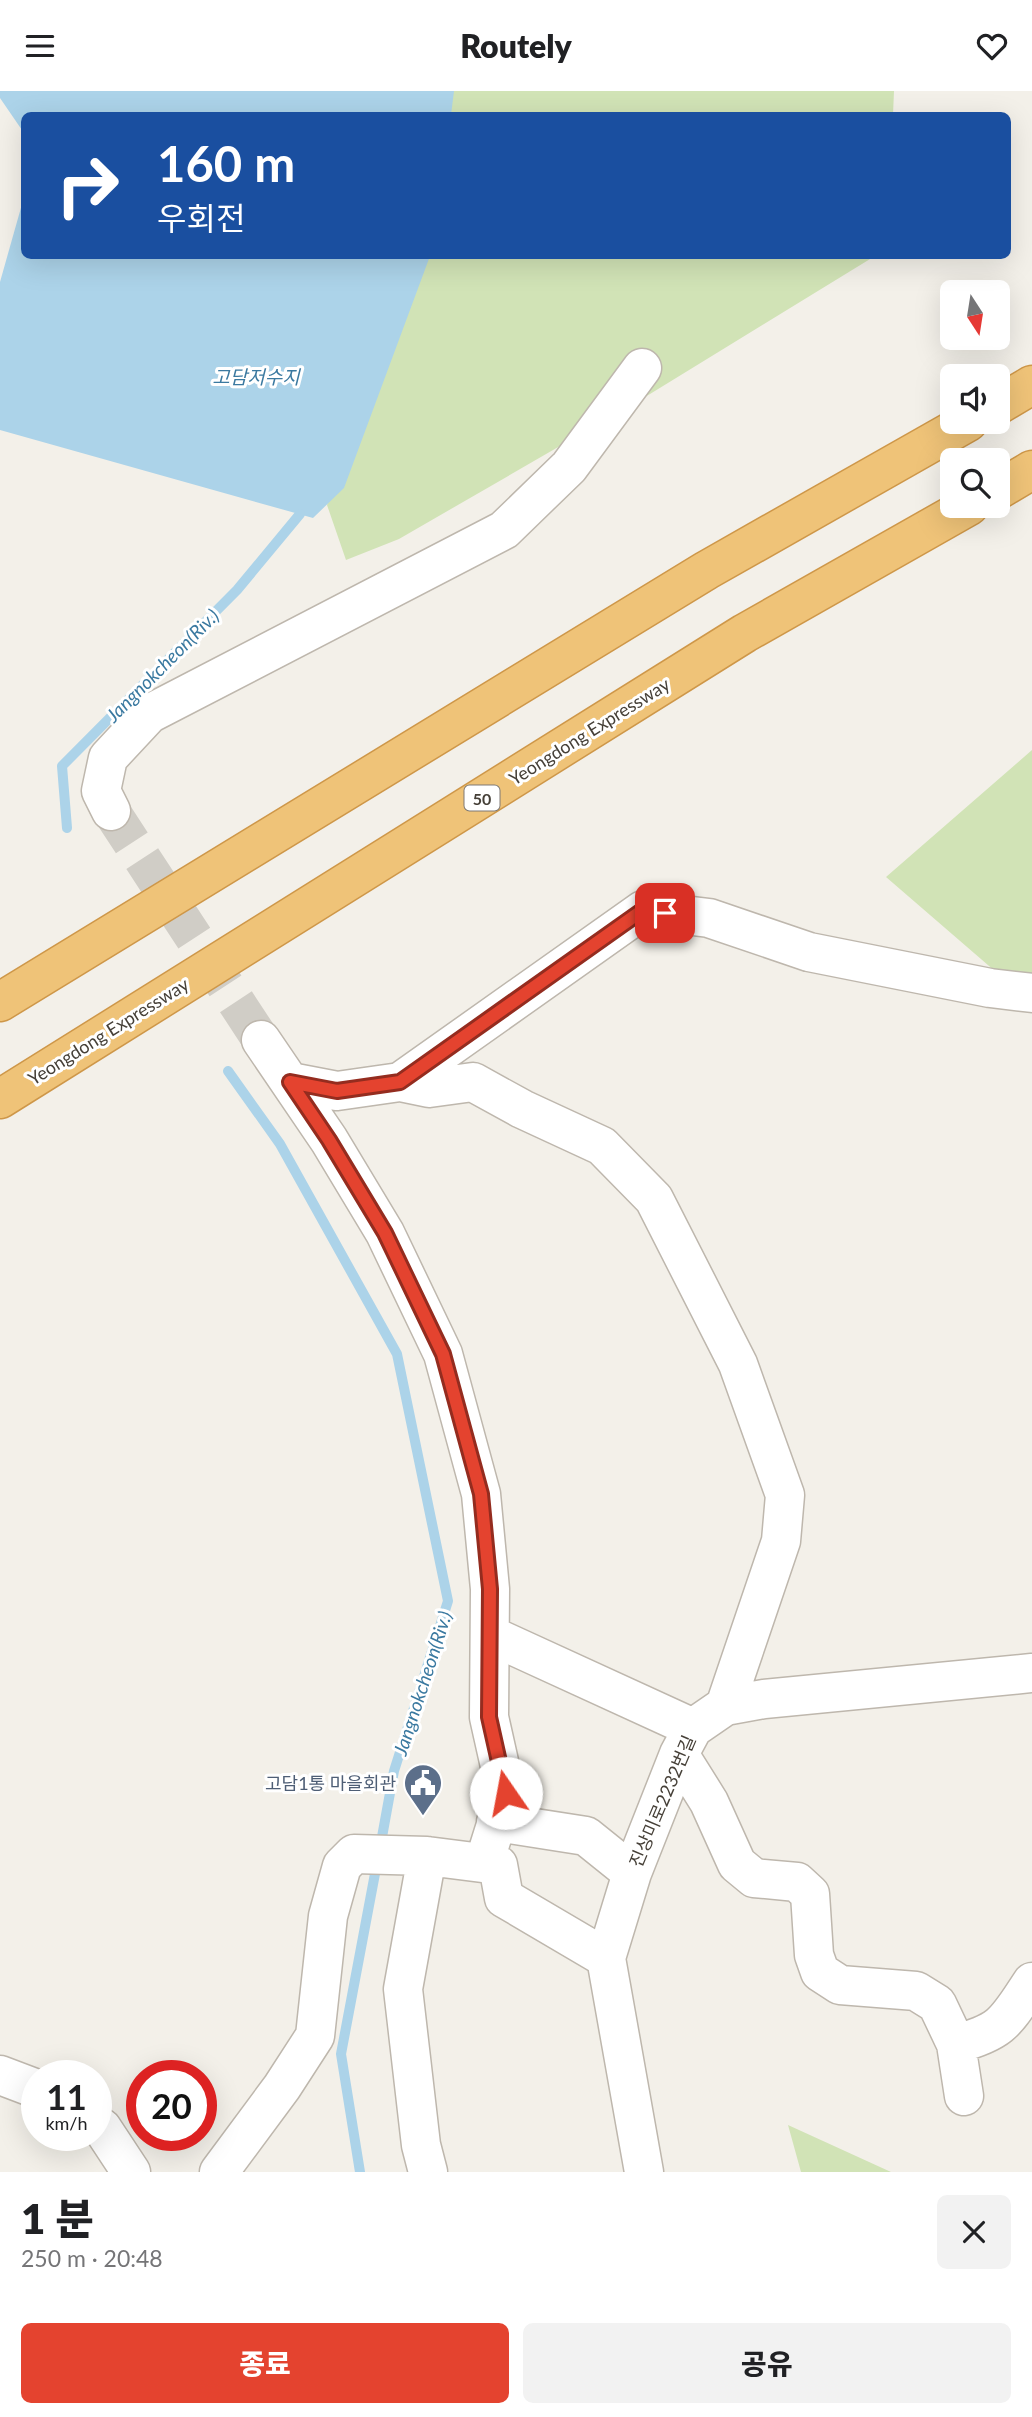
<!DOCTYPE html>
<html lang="ko">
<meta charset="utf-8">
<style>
body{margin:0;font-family:Lato,"Noto Sans KR",sans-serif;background:#f2f2f2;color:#202124;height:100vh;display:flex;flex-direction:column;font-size:26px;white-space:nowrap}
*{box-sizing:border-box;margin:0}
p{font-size:23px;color:#757577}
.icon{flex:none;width:38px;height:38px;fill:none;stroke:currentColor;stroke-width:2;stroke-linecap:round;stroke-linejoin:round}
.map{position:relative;height:2081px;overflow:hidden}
.side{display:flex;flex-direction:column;background:#fff;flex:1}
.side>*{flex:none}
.guide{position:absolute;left:21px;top:21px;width:990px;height:147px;border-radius:10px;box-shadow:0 7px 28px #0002;background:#1a4fa0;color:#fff;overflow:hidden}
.needle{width:46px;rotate:168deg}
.tools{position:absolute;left:940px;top:189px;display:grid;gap:14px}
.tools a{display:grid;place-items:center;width:70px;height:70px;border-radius:10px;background:#fff;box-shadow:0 7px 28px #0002;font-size:35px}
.speed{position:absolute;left:21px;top:1969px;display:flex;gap:14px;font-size:35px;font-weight:700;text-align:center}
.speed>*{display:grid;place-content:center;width:91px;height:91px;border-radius:50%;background:#fff;box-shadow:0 7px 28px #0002;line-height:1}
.speed small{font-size:18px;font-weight:400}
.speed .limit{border:10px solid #d22;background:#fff;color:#111}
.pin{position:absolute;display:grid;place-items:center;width:60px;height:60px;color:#fff;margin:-30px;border-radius:14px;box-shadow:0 4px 10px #0006}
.me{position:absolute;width:77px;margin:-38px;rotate:348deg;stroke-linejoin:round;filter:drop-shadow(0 0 5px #0008)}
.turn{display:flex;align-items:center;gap:24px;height:147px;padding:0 21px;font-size:32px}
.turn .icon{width:91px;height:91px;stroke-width:2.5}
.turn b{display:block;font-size:49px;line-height:60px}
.round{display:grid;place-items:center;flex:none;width:74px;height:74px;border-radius:10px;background:#f2f2f2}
.headline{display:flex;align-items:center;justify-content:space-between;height:119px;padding:0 21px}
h1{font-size:42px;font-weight:800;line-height:52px}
.cta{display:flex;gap:14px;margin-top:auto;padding:14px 21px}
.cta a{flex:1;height:80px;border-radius:10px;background:#e4432f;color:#fff;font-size:28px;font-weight:800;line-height:80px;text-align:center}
.cta a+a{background:#f2f2f2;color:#202124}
header{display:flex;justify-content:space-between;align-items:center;height:91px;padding:0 21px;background:#fff;font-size:32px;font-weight:800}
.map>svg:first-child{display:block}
.green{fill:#d1e3b6}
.water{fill:#acd3e9}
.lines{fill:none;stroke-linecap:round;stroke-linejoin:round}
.stream{stroke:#acd3e9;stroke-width:10}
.minor-tunnel{stroke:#d0cdc6;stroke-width:38;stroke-dasharray:38 19;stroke-linecap:butt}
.minor-casing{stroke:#beb7ad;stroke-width:41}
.highway-casing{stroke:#ce9749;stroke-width:41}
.minor{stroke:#fff;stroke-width:38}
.highway{stroke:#efc378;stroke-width:38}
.route-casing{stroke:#942c1f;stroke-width:18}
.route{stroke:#e4432f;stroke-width:12}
.labels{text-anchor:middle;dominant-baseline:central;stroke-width:6;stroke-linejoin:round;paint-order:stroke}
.shield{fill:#fff;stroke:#7e7974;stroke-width:2}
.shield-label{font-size:16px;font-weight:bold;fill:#464038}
.street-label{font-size:18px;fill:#464038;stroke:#fff}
.service-label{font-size:18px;fill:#4e5e75;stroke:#fff;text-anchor:end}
.water-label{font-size:19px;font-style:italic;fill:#3a79a0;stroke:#fff}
</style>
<header><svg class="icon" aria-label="menu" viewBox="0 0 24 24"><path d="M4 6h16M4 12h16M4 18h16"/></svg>Routely<svg class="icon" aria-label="heart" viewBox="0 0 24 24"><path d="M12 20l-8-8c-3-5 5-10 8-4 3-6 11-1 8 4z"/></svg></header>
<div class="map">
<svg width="1032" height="2081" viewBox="0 0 1032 2081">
<rect width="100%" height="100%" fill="#f3f0e9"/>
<path class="green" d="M450,0H894L893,24H448Z
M424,165H875L650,303L399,448L346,469L327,414Z
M1032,659V912L886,786Z
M788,2034L891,2081H801Z"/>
<path class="water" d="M0,0H454L451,24H24V42L0,7Z
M24,106V164L430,165L344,397L313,427L0,339V191Z"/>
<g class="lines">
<path class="stream" d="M67,737L62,675L237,499L300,423
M228,980L280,1053L397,1263L448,1510L394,1680L380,1757
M360,2081L341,1963L377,1772"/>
<path class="minor-tunnel" d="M111,720L261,949"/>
<defs>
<path id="minor" d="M111,720L101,700L108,667L149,623L504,439L569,376L642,277
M261,949L329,1049L385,1142L443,1263L481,1403L490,1498L489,1626L506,1702L484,1772
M290,991L337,1000L400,991L643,819L709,827L809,861L990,897L1032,902
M400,991L429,997L473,991L522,1018L602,1055L654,1108L738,1273L785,1404L781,1450L725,1615
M490,1544L693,1637
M679,1663L709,1711L737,1773L754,1787L797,1791L810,1803L814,1864L820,1881L840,1894L916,1900L937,1913L956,1953L964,2005
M496,1731L586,1745L632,1782
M427,1765L403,1898L421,2054L428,2081
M956,1953C1004,1940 1006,1930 1032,1891
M0,1984L37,1998
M96,2033L102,2037L131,2081
M219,2081L282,1996L315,1945L328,1825L342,1775L354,1763L427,1765L498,1774L504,1807L606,1867
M644,2081L606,1867L632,1782L679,1663L693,1637L725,1615L764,1608L1032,1582"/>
<path id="highway" d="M998,314L1032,294
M998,399L1032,379
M0,911L707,479L968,331
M0,1008L745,542L969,415"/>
</defs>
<use href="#minor" class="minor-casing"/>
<use href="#highway" class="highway-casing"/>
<use href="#minor" class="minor"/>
<use href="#highway" class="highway"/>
</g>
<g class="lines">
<defs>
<path id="route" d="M506,1702L489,1626L490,1498L481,1403L443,1263L385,1142L329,1049L290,991L337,1000L400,991L643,819L665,822"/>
</defs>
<use href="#route" class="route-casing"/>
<use href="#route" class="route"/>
</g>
<defs>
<symbol id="civic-pin" viewBox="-11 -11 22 30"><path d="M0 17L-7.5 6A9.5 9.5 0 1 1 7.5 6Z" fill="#5c6f8a" stroke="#fff"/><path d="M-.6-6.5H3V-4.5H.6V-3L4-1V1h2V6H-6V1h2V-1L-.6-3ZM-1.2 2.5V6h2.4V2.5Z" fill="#fff"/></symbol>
</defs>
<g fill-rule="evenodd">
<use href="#civic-pin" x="401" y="1670" width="44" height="60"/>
</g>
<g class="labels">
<rect class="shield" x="464.5" y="694.5" width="35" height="25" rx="5"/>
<g class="shield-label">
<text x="482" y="707">50</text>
</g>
<g class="street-label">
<text transform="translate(589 640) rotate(-32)">Yeongdong Expressway</text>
<text transform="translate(108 940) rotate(-32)">Yeongdong Expressway</text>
<text transform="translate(662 1710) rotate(-67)">진상미로2232번길</text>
</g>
<g class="service-label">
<text x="396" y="1692">고담1통 마을회관</text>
</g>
<g class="water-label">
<text x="256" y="285">고담저수지</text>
<text transform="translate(162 574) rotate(-45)">Jangnokcheon(Riv.)</text>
<text transform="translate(422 1592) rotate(-72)">Jangnokcheon(Riv.)</text>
</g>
</g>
</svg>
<div class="tools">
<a><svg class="needle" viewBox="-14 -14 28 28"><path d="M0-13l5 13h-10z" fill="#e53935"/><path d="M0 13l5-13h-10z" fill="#757577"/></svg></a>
<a><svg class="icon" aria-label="sound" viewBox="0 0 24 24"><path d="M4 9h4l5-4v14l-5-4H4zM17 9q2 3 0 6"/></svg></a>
<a><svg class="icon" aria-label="search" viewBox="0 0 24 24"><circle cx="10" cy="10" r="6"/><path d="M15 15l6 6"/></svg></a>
</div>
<div class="speed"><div>11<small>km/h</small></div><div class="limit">20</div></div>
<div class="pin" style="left:665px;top:822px;background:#d93025"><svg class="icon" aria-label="arrive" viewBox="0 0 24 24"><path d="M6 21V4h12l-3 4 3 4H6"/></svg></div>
<svg class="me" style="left:506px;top:1702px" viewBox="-20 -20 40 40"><circle r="19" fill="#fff"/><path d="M0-13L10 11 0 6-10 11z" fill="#e4432f"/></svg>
<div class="guide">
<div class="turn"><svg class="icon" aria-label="right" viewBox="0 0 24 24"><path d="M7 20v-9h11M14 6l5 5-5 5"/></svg><div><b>160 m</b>우회전</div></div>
</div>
</div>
<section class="side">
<div class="headline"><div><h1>1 분</h1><p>250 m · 20:48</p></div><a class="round"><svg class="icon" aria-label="close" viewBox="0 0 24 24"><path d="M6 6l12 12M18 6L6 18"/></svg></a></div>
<div class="cta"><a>종료</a><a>공유</a></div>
</section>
